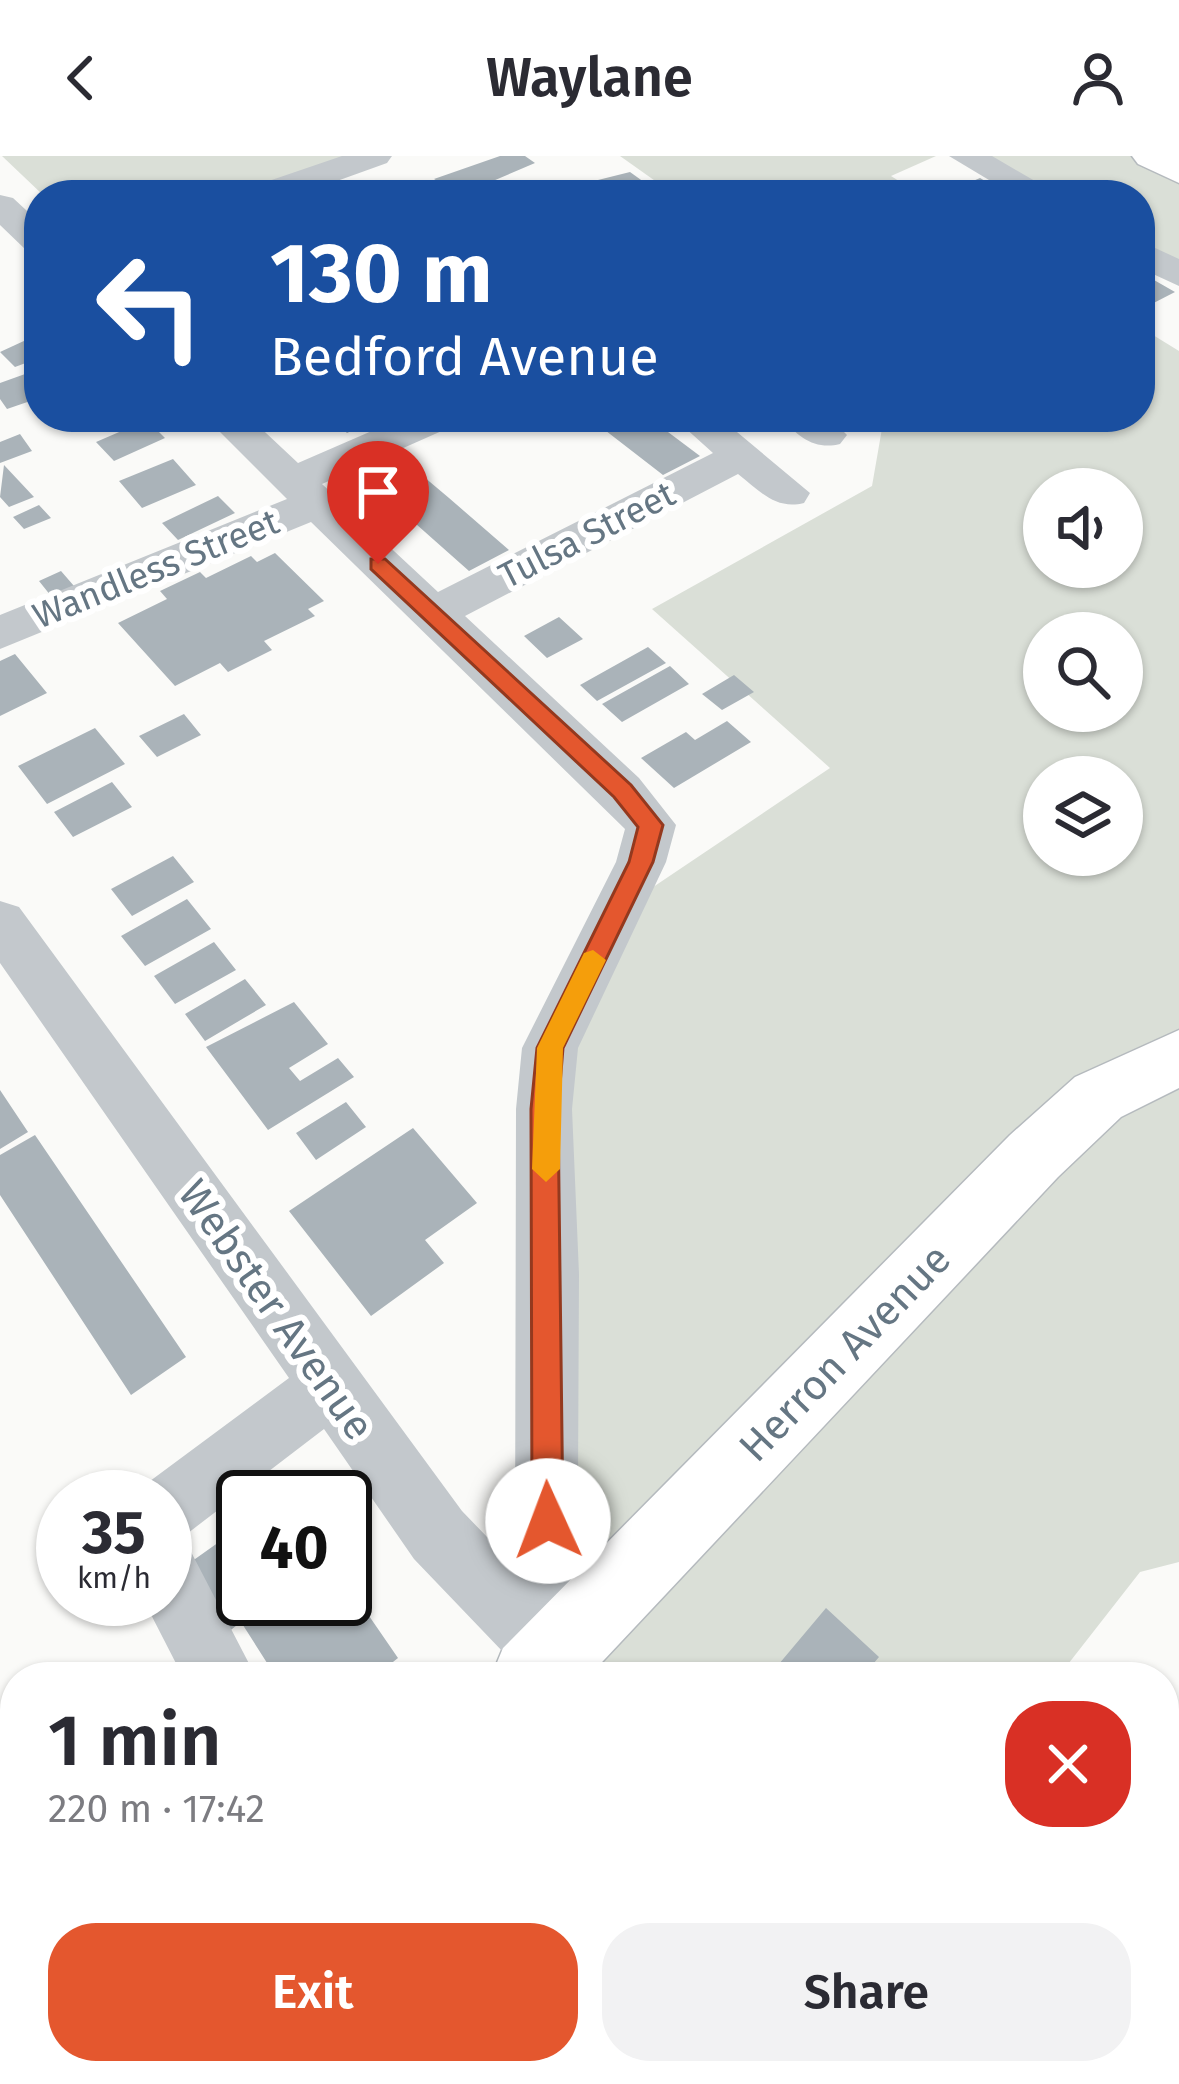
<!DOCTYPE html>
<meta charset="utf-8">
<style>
body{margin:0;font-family:"Fira Sans",sans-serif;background:#f2f2f3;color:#2b2b33;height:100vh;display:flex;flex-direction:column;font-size:45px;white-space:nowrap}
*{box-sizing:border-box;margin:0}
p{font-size:39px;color:#7c7c81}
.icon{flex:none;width:66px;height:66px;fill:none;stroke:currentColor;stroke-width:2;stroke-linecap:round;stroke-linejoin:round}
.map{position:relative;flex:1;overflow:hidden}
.panel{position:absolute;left:0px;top:1506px;width:1179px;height:423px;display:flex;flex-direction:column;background:#fff;border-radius:48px 48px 0 0;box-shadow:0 3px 9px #0004}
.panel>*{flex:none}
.hud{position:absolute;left:24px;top:24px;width:1131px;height:252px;border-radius:48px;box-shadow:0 3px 9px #0004;background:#1a4fa0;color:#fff;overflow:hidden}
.buttons{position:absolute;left:1023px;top:312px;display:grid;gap:24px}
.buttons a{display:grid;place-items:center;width:120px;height:120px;border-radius:50%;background:#fff;box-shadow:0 3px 9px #0004;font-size:60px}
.speed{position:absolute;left:36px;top:1314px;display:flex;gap:24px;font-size:60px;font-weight:700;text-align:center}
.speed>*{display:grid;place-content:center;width:156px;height:156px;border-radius:50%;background:#fff;box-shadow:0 3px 9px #0004;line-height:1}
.speed small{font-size:30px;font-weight:400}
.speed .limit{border:6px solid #111;border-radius:18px;background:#fff;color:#111}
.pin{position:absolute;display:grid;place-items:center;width:102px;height:102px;color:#fff;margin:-123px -51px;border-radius:50% 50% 50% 0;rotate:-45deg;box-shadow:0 0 12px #0007}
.pin .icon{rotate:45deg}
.me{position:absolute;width:132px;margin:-66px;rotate:358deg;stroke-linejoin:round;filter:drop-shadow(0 0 9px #0008)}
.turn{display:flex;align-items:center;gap:42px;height:252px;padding:0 48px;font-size:54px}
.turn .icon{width:156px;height:156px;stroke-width:2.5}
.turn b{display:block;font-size:84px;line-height:102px}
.round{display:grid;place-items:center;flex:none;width:126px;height:126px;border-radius:48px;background:#f2f2f3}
.headline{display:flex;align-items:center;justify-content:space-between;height:204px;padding:0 48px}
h1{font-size:72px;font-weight:600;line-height:90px}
.primary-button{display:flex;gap:24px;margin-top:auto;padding:24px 48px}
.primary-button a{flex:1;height:138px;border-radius:48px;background:#e4572e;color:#fff;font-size:48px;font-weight:600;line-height:138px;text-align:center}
.primary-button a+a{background:#f2f2f3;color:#2b2b33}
header{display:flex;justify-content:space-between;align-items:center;height:156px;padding:0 48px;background:#fff;font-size:54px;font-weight:600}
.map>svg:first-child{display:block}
.green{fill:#dadfd7;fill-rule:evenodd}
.building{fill:#aab3b9}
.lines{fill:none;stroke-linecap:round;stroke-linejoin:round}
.major-casing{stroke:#b5babe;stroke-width:3}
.minor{fill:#c3c8cc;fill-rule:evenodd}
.major{fill:#fff;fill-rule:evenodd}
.route{fill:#e4572e;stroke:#94391e;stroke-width:3}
.slow{fill:#f59e0b}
.labels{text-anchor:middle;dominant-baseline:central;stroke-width:12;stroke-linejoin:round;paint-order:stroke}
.far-street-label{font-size:36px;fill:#657683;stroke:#fff}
.street-label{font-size:42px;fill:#657683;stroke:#fff}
</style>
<header><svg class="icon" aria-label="back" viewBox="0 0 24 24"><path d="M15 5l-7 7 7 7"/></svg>Waylane<svg class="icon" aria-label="person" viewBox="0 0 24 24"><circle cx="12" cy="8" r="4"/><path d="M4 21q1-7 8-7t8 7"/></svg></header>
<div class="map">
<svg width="1179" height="1928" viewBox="0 0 1179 1928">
<rect width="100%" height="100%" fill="#fafaf8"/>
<path class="green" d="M2,0H377L266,39H43Z
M620,0H936L891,20L921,39H675Z
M966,0H1152L1179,15V119L1140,97V39H1037Z
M1140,171L1179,195V1406L1140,1416L1058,1521H577L544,953L616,756L830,612L652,453L872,330L884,261H1140ZM1044,333H1122V411H1044ZM1044,477H1122V555H1044ZM1044,621H1122V699H1044Z"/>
<path class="building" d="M500,0H525L535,7L460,39L434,23Z
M630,16L662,39H606L586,27Z
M980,22L1002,35L984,39L966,28Z
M425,25L445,39H389Z
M1140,117L1154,124L1175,136L1140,154Z
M39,178V202L15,211L0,196Z
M39,213V242L7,253L0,243V227Z
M329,261H381L347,277Z
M588,261H648L700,300L663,319Z
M147,264L165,282L114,305L96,286Z
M20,278L32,295L0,307V286Z
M173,303L196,329L142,352L119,325Z
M4,309L34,341L9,351L0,341Z
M411,310L449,342L509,394L469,415L372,329Z
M218,340L235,357L178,384L162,367Z
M39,349L51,362L24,373L13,361Z
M275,397L324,445L308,453L315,460L264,485L272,494L228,516L220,507L175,530L118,467L167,443L160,435L200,416L206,422L251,400L257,406Z
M61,415L74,430L51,440L39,425Z
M559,461L583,483L547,502L524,480Z
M648,491L666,507L597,545L580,529Z
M15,498L47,537L0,560V505Z
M670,510L689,528L622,566L602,548Z
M734,519L754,536L722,554L702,538Z
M184,558L201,579L157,601L139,580Z
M727,565L751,586L674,632L641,602L686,576L695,584Z
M95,572L125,608L47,648L18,610Z
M112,626L132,651L73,681L54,656Z
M173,700L194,726L132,760L111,733Z
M187,743L211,773L145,810L121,780Z
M214,786L236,814L175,848L154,820Z
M245,823L266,849L205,885L185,858Z
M294,846L328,888L289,912L300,925L338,902L354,921L268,974L206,891Z
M0,934L28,976L0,993Z
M346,946L366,971L316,1004L296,977Z
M413,972L477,1047L425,1084L444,1107L371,1160L289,1055Z
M35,979L186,1201L131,1239L0,1039V999Z
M243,1369V1443H345V1425L398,1502L374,1521H276L241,1466L223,1480L181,1413Z
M826,1452L879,1501L862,1521H768Z
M1179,1584V1697L1164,1682V1603Z
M0,1641L15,1662V1823L0,1801Z
M1164,1720L1179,1734L1164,1759Z
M341,1914H413L427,1928H331Z
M712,1914H764L755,1928H727Z
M800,1914H849L840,1928H791Z"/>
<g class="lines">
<defs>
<path id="major" d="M1132,0H1179V27L1138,8Z
M1179,874V932L1121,961L1058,1021L588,1521H491L503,1492L1010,979L1075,921Z
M96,1914H196L190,1928H90Z"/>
</defs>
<use href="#major" class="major-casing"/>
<path class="minor" d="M342,0H392L387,7L298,39H246L251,31Z
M949,0H992L1059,39H1014Z
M526,24L570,28L588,39H485L490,31Z
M0,39L13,42L39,66V97L26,94L0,69Z
M1140,85L1179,103V130L1140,112Z
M205,261H249L298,307L404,261H459L453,270L322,328L438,436L713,297L673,261H719L810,337L804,347C775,354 760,335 738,318L465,460L639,622L676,669L666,706L578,892L572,953L579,1118L578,1323L587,1482L600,1510L595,1521H527L414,1403L324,1273L188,1377L171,1385L189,1392L256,1521H183L143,1443H165V1341H137L142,1331L289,1222L0,807V745L19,751L462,1355L515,1410L516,953L522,892L616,706L625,673L311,366L0,493V459L287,343Z
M783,261H829L847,279L840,288C816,294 797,282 783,261Z
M988,1914H1078L1084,1928H994Z"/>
<use href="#major" class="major"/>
</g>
<path class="route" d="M371,403H385L631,629L663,669L653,706L563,892L558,953L563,1365L559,1376L548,1381L536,1376L532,1365L531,953L537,892L629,706L638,671L614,641L371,413Z"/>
<path class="slow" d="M593,794L606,804L563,892L560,1013L546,1026L532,1013L537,892L584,797Z"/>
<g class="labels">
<g class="far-street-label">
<text transform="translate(587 379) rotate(-27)">Tulsa Street</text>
<text transform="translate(156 413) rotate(-22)">Wandless Street</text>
</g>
<g class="street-label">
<text transform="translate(276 1154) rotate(55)">Webster Avenue</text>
<text transform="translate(845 1197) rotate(-46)">Herron Avenue</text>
</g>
</g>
</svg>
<div class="buttons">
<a><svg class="icon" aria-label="sound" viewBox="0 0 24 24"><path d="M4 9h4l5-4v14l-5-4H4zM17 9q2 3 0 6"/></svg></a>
<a><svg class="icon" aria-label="search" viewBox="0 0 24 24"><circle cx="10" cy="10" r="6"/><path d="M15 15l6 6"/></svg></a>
<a><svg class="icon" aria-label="layers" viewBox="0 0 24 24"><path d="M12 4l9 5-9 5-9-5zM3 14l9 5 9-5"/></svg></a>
</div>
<div class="speed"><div>35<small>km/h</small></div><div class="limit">40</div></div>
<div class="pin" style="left:378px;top:408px;background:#d93025"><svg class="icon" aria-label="arrive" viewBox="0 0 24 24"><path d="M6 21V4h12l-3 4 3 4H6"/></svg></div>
<svg class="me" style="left:548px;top:1365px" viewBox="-20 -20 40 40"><circle r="19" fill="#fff"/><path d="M0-13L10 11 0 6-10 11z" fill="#e4572e"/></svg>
<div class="hud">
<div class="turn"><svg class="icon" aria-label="left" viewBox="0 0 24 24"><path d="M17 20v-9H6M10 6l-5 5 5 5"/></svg><div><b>130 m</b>Bedford Avenue</div></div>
</div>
<section class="panel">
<div class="headline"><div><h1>1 min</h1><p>220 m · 17:42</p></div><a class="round" style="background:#d93025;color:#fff"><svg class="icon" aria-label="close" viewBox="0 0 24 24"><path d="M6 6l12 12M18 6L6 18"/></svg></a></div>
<div class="primary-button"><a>Exit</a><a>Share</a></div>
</section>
</div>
